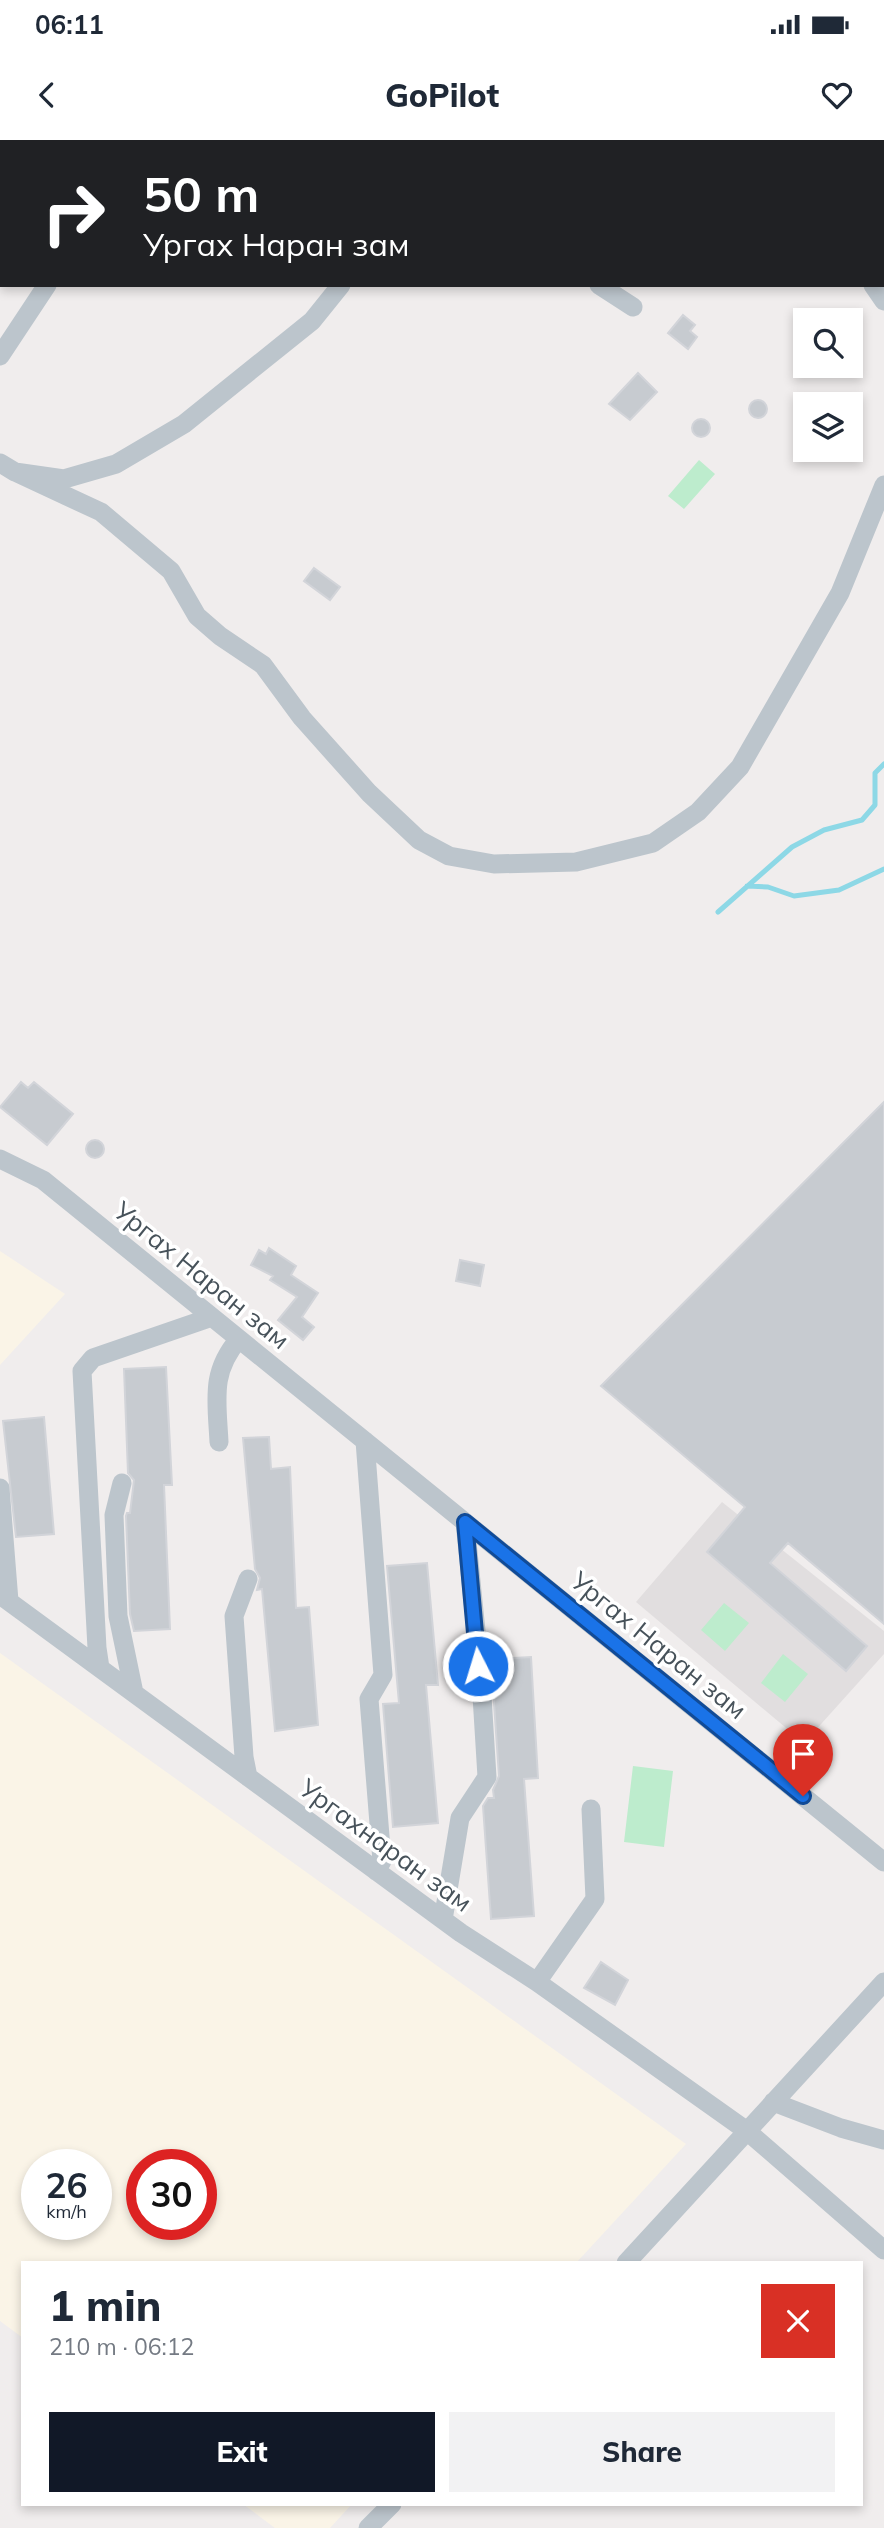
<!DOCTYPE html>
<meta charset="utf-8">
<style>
body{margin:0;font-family:Mulish,sans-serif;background:#f2f2f3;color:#1f2937;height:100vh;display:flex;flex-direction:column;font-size:26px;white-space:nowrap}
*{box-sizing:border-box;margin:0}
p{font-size:23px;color:#747a83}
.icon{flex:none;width:38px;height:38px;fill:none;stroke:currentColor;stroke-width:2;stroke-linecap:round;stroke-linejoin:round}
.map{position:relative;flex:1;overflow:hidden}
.panel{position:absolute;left:21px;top:2121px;width:842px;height:245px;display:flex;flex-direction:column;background:#fff;border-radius:0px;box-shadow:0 4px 10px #0003}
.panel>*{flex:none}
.hud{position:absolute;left:0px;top:0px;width:886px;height:147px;box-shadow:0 4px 10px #0003;background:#202124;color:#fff;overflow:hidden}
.controls{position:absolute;left:793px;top:168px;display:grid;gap:14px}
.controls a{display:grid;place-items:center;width:70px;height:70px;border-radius:0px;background:#fff;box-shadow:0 4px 10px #0003;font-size:35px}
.speed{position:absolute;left:21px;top:2009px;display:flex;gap:14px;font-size:35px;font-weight:700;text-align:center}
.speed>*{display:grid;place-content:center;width:91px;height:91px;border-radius:50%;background:#fff;box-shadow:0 4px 10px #0003;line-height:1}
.speed small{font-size:18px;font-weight:400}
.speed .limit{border:10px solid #d22;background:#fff;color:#111}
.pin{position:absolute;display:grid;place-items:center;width:60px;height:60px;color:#fff;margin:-72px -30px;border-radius:50% 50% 50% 0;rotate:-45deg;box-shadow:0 0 7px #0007}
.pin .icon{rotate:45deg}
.me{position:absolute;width:77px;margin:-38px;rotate:355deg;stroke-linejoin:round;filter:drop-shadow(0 0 5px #0008)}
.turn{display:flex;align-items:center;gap:24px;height:147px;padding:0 28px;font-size:32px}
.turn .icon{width:91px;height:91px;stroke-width:2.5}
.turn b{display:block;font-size:49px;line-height:60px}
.round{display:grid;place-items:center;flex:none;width:74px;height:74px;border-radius:0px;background:#f2f2f3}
.headline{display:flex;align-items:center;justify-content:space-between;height:119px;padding:0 28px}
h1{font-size:42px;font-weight:800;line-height:52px}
.primary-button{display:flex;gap:14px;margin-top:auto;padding:14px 28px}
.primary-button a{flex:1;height:80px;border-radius:0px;background:#111827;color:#fff;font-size:28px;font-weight:800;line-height:80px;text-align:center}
.primary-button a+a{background:#f2f2f3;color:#1f2937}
.status{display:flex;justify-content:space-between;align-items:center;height:49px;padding:0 35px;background:#fff;direction:ltr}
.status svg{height:19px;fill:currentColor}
header{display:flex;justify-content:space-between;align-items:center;height:91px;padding:0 28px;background:#fff;font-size:32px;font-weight:800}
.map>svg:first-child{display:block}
.commercial{fill:#faf4e7;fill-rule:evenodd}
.education{fill:#e1dedf}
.green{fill:#bdeccd}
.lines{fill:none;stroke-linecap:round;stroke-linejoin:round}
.stream{stroke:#8dd8e6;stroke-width:5}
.building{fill:#c7cbd0;stroke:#d2d4d9;stroke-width:2}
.minor{stroke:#bcc5cc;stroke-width:19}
.route-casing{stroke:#114b97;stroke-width:18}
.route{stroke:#1a73e8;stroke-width:12}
.labels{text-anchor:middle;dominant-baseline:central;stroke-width:7;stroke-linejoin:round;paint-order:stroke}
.street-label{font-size:26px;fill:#47525a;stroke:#fff}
</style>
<div class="status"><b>06:11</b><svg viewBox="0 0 49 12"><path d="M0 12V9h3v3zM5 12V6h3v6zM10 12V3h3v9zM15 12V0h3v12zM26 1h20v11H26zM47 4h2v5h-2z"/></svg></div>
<header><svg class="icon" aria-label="back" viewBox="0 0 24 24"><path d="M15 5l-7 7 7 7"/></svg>GoPilot<svg class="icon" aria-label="heart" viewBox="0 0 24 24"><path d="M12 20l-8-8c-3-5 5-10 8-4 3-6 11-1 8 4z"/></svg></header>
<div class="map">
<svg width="884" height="2388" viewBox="0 0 884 2388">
<rect width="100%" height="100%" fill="#f0eded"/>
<path class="commercial" d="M0,1111L65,1154L0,1225Z
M0,1513L686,2004L576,2123H23V2198L0,2181ZM37,2025H96V2084H37ZM142,2025H201V2084H142Z
M243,2364H352L330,2388H275Z"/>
<path class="education" d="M722,1362L884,1491V1514L804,1603L636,1462Z"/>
<path class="green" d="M699,320L715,334L684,369L668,356Z
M724,1463L749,1483L725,1511L701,1490Z
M783,1514L808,1534L785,1562L761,1543Z
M633,1626L673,1631L664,1707L624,1702Z"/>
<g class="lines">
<path class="stream" d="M747,746L768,747L794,756L839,750L884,729
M718,772L792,707L824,690L862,680L875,665V633L884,624"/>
</g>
<path class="building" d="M683,175L695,185L690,191L697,197L688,209L668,193Z
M638,233L657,252L630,280L609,264Z
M749 269a9 9 0 1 1 18 0a9 9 0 1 1-18 0Z
M692 288a9 9 0 1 1 18 0a9 9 0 1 1-18 0Z
M314,428L340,447L330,460L304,441Z
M21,942L28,948L34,942L73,974L47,1005L0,967Z
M884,962V1484L788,1403L770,1423L867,1506L846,1531L707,1412L745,1367L601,1246Z
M86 1009a9 9 0 1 1 18 0a9 9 0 1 1-18 0Z
M269,1108L296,1126L291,1135L318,1153L302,1177L314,1187L303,1200L278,1180L297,1157L270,1140L273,1136L251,1125L259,1110L266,1114Z
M460,1120L484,1125L480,1146L456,1141Z
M166,1227L172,1345H164L170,1489L134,1491L130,1474L126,1376L127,1373H130L134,1340L128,1333L124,1229Z
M44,1277L54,1394L16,1397L3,1281Z
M269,1297L271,1329L290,1327L296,1468L309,1467L318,1585L275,1591L262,1449L257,1450L260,1438L255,1429L243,1298Z
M427,1423L438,1545H426L438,1683L393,1687L383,1564L399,1563L387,1426Z
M531,1517L538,1638L524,1639L534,1776L491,1779L483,1666L488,1658H494L493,1650L499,1636L491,1519Z
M601,1822L628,1840L615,1865L584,1848Z"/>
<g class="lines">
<path class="minor" d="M757,0L763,2
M145,2L146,0
M660,2L661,0
M701,2L707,0
M599,145L633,167
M873,145L884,161
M0,216L47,145
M0,323L15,332L64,339L116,324L184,284L312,181L341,145
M15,332L101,372L171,431L197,476L220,496L263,525L302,578L369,653L419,700L449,716L494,724L576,722L653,703L698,672L740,627L840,453L884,345
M0,1019L43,1040L884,1722
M365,1301L383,1535L369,1559L382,1721L376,1731
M219,1302C217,1261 210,1232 239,1199
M122,1343L114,1375L118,1476L134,1553
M0,1348L9,1461
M0,1455L461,1793L537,1842L747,1991L884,2110
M100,1528L97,1508L82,1231L93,1218L212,1177
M248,1637L244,1617L234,1476L248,1439
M443,1780L460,1678L487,1637L481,1540L465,1382
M537,1842L595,1759L591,1669
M773,1962L841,1988L884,2000
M626,2123L884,1842
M368,2388L392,2364"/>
</g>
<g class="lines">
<defs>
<path id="route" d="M478,1526L465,1382L803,1656"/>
</defs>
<use href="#route" class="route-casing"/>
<use href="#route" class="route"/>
</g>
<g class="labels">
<g class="street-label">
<text transform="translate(202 1135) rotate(39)">Ургах Наран зам</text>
<text transform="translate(659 1505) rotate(39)">Ургах Наран зам</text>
<text transform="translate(386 1705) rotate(36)">Ургахнаран зам</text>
</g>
</g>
</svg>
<div class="controls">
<a><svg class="icon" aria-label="search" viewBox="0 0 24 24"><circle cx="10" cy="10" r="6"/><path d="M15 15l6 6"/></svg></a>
<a><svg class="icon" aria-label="layers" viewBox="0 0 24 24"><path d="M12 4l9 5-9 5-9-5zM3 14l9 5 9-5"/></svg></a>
</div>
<div class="speed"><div>26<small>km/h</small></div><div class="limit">30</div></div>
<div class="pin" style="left:803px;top:1656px;background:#d93025"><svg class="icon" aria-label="arrive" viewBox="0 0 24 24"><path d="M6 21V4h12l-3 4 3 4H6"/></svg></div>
<svg class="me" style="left:478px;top:1526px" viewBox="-20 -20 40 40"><circle r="17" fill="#1a73e8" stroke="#fff" stroke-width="3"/><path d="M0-11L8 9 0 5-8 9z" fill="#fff"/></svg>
<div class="hud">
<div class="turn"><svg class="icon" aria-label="right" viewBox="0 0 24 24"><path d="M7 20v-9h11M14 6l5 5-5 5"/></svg><div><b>50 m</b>Ургах Наран зам</div></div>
</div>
<section class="panel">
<div class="headline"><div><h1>1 min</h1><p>210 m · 06:12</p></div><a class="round" style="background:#d93025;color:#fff"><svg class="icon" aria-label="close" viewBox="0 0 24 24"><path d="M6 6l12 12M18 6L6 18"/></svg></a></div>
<div class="primary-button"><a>Exit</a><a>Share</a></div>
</section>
</div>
